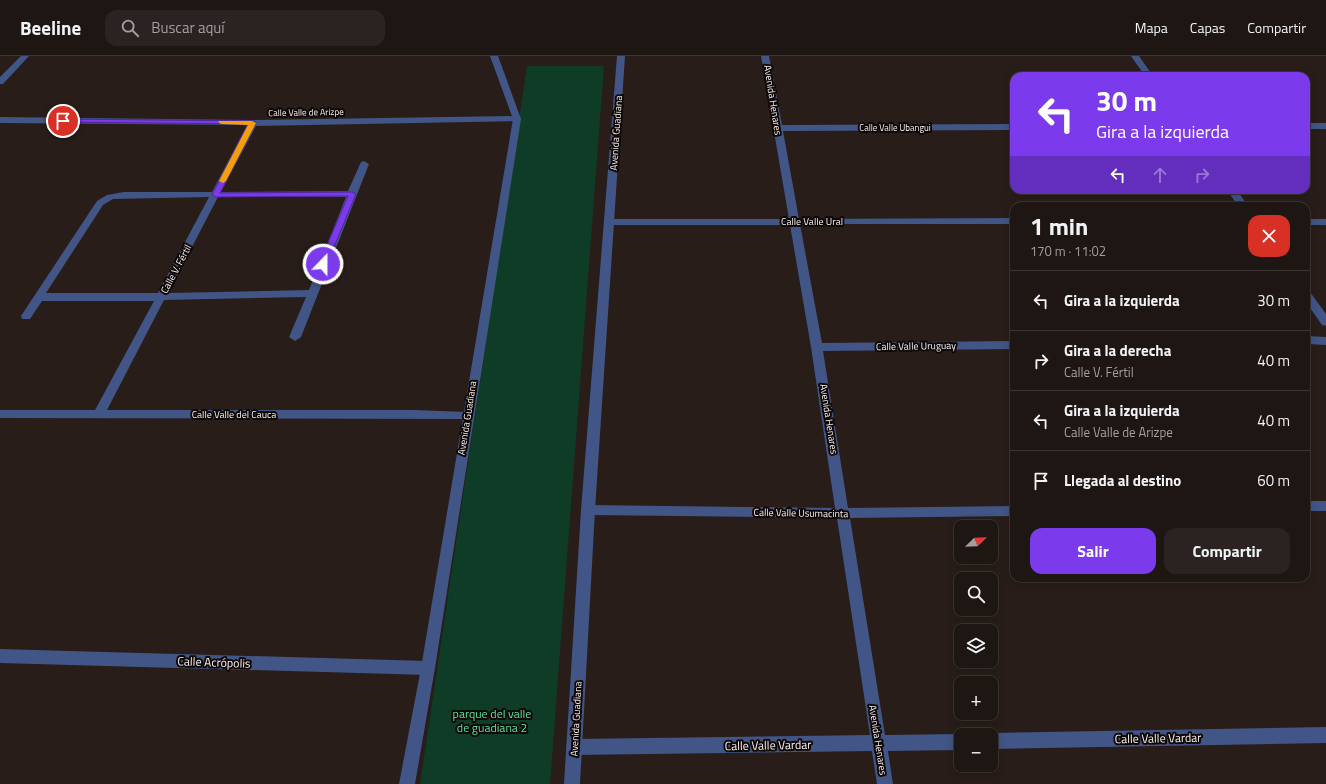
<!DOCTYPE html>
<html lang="es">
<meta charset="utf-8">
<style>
body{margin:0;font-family:"Titillium Web",sans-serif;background:#2b2321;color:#f1f3f6;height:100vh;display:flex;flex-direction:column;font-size:15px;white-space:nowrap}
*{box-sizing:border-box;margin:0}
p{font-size:13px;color:#a19fa0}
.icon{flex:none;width:22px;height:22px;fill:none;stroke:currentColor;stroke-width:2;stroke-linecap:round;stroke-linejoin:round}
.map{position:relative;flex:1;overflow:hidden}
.panel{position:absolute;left:1010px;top:146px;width:300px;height:380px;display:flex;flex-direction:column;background:#1e1613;border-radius:12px;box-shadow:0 2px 10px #0003,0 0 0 1px #3c3533}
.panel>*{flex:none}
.guide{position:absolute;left:1010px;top:16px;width:300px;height:122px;border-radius:12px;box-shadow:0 2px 10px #0003,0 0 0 1px #3c3533;background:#7c3aed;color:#fff;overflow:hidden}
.needle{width:26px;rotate:67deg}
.fabs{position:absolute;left:954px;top:464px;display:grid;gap:8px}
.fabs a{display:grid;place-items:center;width:44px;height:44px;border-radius:8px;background:#1e1613;box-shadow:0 2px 10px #0003,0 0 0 1px #3c3533;font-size:20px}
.pin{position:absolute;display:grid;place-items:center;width:34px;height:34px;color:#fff;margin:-17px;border:2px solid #fff;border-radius:50%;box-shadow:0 1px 4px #0007}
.me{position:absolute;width:44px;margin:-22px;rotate:22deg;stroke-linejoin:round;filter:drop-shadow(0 0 3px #0008)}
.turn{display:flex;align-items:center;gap:14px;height:84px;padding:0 20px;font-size:18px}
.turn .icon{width:52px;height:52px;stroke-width:2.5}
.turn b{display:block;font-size:28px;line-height:34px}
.lanes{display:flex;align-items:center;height:38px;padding:0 20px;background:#0003;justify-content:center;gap:20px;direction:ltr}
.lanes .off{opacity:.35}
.round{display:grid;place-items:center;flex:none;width:42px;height:42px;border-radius:12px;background:#2b2321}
.summary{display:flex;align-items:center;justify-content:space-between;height:68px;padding:0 20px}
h1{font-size:24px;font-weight:700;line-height:30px}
.button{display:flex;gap:8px;margin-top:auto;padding:8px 20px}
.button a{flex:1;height:46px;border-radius:12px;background:#7c3aed;color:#fff;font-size:16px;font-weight:700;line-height:46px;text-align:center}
.button a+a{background:#2b2321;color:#f1f3f6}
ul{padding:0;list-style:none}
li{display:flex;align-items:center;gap:12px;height:60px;padding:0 20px;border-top:1px solid #3c3533}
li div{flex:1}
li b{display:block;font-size:15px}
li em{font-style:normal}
header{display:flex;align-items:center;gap:24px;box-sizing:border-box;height:56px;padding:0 20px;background:#1e1613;border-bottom:1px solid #3c3533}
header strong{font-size:19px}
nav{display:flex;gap:22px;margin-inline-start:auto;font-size:14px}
.search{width:280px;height:36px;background:#2b2321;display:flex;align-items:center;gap:10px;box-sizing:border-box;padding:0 14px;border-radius:12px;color:#a19fa0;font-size:15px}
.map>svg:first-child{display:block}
.green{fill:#0f3c26}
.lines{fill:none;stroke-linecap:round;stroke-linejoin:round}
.minor{fill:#415586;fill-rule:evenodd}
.tertiary{fill:#415586;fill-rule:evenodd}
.route{fill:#7c3aed;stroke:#51269a}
.slow{fill:#f59e0b}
.labels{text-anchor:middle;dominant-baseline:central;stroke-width:4;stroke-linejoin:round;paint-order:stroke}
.far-street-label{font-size:9px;fill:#faf2ef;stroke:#0d0807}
.street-label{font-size:10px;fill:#faf2ef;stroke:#0d0807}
.near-street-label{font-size:12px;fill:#faf2ef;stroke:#0d0807}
.near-park-label{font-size:12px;fill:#59e49e;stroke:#0d0807}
</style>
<header>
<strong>Beeline</strong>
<div class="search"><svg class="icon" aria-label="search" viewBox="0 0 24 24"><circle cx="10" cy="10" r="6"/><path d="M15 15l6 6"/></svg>Buscar aquí</div>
<nav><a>Mapa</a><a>Capas</a><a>Compartir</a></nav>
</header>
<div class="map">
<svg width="1326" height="728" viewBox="0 0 1326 728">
<rect width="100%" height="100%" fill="#281d19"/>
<path class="green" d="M527,10H604L550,728H420Z"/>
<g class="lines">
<path class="minor" d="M21,0H29L3,28H0V21Z
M761,0H769L782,69L1014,68V74L783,75L799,163L1014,162V168H800L822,287L1014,285V293L823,295L848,452L1014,450V460L850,462L885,679L961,678L963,679H961V694L888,695L893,728H877L872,695L574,699L568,697L566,691L568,685L574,683L870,679L837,462L588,459L583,458L581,454L583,450L588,449L835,452L811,291L790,169H610L605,166L610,163H789Z
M1131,0H1139L1153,20H1145Z
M517,60L521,63L520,65L256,70L221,136L348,135L361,106L364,105L369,108L301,281L295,285L289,281L306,241L164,244L107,354H414L467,356L471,357L473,360L471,363L0,362V354H95L154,245H42L30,263H22L21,260L97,145L107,139L124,136H212L247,69L0,67V61L253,64ZM209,141L158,237H46L103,149L113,143ZM218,141H346L309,234L168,237Z
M1306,67H1326V73H1306Z
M1227,134H1237L1248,150H1238Z
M1306,163H1326V169H1306Z
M1306,235L1310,236L1326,258V270L1322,269L1306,246Z
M1306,280L1326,281V289L1306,288Z
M1306,445H1326V455H1306Z
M0,593L428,605L433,607L435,612L433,617L428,619L0,607Z
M1326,671V687L991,693V679H987L991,677Z"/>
<path class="tertiary" d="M490,0H498L521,63L435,612L415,728H399L421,612L513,63Z
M617,0H625L595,454L580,728H564L581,454Z"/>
</g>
<path class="route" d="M63,63L255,65L256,67L220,137L352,136L356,138L327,208L323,211L319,208L348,140L216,141L212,139L248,68L61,66L60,65Z"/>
<path class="slow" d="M219,65H252L256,67L226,125L223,127L219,125L248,69L221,68L218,66Z"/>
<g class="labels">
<g class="far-street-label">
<text transform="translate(306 56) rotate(-1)">Calle Valle de Arizpe</text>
<text x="895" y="71">Calle Valle Ubangui</text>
</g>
<g class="street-label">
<text transform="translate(773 44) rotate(81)">Avenida Henares</text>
<text transform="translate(616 77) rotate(-86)">Avenida Guadiana</text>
<text x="812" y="165">Calle Valle Ural</text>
<text transform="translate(176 213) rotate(-62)">Calle V. Fértil</text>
<text transform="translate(916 290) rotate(-1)">Calle Valle Uruguay</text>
<text x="234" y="358">Calle Valle del Cauca</text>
<text transform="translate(467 362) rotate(-81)">Avenida Guadiana</text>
<text transform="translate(829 363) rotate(81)">Avenida Henares</text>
<text transform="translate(801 457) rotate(1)">Calle Valle Usumacinta</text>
<text transform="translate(576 663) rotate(-87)">Avenida Guadiana</text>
<text transform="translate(878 684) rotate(81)">Avenida Henares</text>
</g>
<g class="near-street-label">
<text transform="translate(214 606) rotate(2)">Calle Acrópolis</text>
<text transform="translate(1158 682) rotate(-1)">Calle Valle Vardar</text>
<text transform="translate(768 689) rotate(-1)">Calle Valle Vardar</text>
</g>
<g class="near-park-label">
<text x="492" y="657">parque del valle<tspan x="492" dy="14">de guadiana 2</tspan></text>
</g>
</g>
</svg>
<div class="fabs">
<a><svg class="needle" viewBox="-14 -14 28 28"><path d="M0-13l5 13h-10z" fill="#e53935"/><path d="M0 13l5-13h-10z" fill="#a19fa0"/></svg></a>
<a><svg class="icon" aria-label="search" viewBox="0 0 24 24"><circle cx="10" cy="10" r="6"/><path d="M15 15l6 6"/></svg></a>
<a><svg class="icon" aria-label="layers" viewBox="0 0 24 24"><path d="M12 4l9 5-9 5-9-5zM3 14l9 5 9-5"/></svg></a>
<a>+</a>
<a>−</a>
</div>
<div class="pin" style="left:63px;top:65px;background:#d93025"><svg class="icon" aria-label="arrive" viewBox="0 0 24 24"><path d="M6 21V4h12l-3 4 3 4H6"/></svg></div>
<svg class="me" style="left:323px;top:208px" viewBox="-20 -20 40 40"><circle r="17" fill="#7c3aed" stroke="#fff" stroke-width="3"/><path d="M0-11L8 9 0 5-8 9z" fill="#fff"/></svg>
<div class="guide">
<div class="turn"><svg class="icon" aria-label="left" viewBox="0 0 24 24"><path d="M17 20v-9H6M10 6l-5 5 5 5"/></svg><div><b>30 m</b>Gira a la izquierda</div></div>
<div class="lanes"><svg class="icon" aria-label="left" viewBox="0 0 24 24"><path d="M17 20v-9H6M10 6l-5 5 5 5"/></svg><svg class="icon off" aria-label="ahead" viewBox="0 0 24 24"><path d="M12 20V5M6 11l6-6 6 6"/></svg><svg class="icon off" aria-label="right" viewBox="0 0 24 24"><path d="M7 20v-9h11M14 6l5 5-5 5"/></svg></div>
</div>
<section class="panel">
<div class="summary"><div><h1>1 min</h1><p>170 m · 11:02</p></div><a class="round" style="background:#d93025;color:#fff"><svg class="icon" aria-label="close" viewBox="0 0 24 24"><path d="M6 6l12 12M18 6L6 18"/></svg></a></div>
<ul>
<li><svg class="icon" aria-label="left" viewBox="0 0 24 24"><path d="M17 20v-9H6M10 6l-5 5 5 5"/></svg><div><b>Gira a la izquierda</b></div><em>30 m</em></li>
<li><svg class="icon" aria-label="right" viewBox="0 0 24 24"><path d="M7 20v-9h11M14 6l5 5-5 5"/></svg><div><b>Gira a la derecha</b><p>Calle V. Fértil</p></div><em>40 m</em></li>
<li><svg class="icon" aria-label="left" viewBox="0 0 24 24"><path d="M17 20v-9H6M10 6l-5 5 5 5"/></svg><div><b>Gira a la izquierda</b><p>Calle Valle de Arizpe</p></div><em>40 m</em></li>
<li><svg class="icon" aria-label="arrive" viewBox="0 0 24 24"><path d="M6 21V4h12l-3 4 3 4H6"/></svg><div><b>Llegada al destino</b></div><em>60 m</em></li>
</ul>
<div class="button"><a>Salir</a><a>Compartir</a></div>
</section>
</div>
